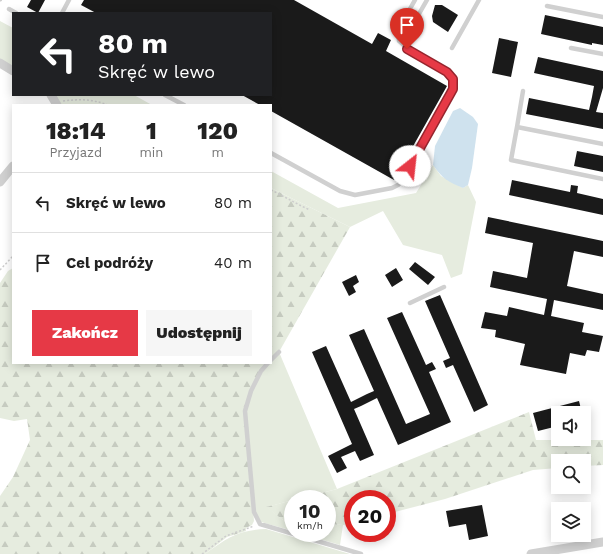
<!DOCTYPE html>
<html lang="pl">
<meta charset="utf-8">
<style>
body{margin:0;font-family:"Work Sans",sans-serif;background:#f6f6f6;color:#222;height:100vh;display:flex;flex-direction:column;font-size:15px;white-space:nowrap}
*{box-sizing:border-box;margin:0}
p{font-size:13px;color:#767676}
.icon{flex:none;width:22px;height:22px;fill:none;stroke:currentColor;stroke-width:2;stroke-linecap:round;stroke-linejoin:round}
.map{position:relative;flex:1;overflow:hidden}
.side{position:absolute;left:12px;top:104px;width:260px;height:260px;display:flex;flex-direction:column;background:#fff;border-radius:0px;box-shadow:0 2px 10px #0003}
.side>*{flex:none}
.guide{position:absolute;left:12px;top:12px;width:260px;height:84px;border-radius:0px;box-shadow:0 2px 10px #0003;background:#202124;color:#fff;overflow:hidden}
.buttons{position:absolute;left:551px;top:406px;display:grid;gap:8px}
.buttons a{display:grid;place-items:center;width:40px;height:40px;border-radius:0px;background:#fff;box-shadow:0 2px 10px #0003;font-size:20px}
.speed{position:absolute;left:284px;top:490px;display:flex;gap:8px;font-size:20px;font-weight:700;text-align:center}
.speed>*{display:grid;place-content:center;width:52px;height:52px;border-radius:50%;background:#fff;box-shadow:0 2px 10px #0003;line-height:1}
.speed small{font-size:10px;font-weight:400}
.speed .limit{border:6px solid #d22;background:#fff;color:#111}
.pin{position:absolute;display:grid;place-items:center;width:34px;height:34px;color:#fff;margin:-41px -17px;border-radius:50% 50% 50% 0;rotate:-45deg;box-shadow:0 0 4px #0007}
.pin .icon{rotate:45deg}
.me{position:absolute;width:44px;margin:-22px;rotate:29deg;stroke-linejoin:round;filter:drop-shadow(0 0 3px #0008)}
.turn{display:flex;align-items:center;gap:14px;height:84px;padding:0 20px;font-size:18px}
.turn .icon{width:52px;height:52px;stroke-width:2.5}
.turn b{display:block;font-size:28px;line-height:34px}
.eta{display:flex;justify-content:space-evenly;align-items:center;height:68px;text-align:center}
.eta b{font-size:24px;font-weight:800;line-height:28px}
.button{display:flex;gap:8px;margin-top:auto;padding:8px 20px}
.button a{flex:1;height:46px;border-radius:0px;background:#e63946;color:#fff;font-size:16px;font-weight:800;line-height:46px;text-align:center}
.button a+a{background:#f6f6f6;color:#222}
ul{padding:0;list-style:none}
li{display:flex;align-items:center;gap:12px;height:60px;padding:0 20px;border-top:1px solid #e0e0e0}
li div{flex:1}
li b{display:block;font-size:15px}
li em{font-style:normal}
.map>svg:first-child{display:block}
.grass{fill:#e6ecdf}
.forest{fill:url(#forest-firs)}
.water{fill:#cfe2ee}
.building{fill:#1a1a1a}
.lines{fill:none;stroke-linecap:round;stroke-linejoin:round}
.path{stroke:#cdcdcd;stroke-width:1.5;stroke-dasharray:2 2;stroke-linecap:butt}
.lane{stroke:#d0d0d0;stroke-width:4.5}
.street{stroke:#d0d0d0;stroke-width:9}
.route-casing{stroke:#96252e;stroke-width:10}
.route{stroke:#e63946;stroke-width:7}
</style>
<div class="map">
<svg width="603" height="554" viewBox="0 0 603 554">
<defs>
<pattern id="forest-firs" width="22" height="20" patternUnits="userSpaceOnUse"><rect width="22" height="20" fill="#e6ecdf"/><path d="M5 1l3.5 6h-7zM16 11l3.5 6h-7z" fill="#c6cbc0"/></pattern>
</defs>
<rect width="100%" height="100%" fill="#fff"/>
<path class="grass" d="M0,21L13,28V68L0,60Z
M54,95H134L152,105H59Z
M433,165L441,176L463,188L468,185L476,202L462,274L451,278L442,255L403,245L383,211L350,227L271,188V171L338,208L416,193Z
M279,352L337,489L298,499H293V500L267,507L283,520L293,521V531L261,522L254,512L245,411L251,391L268,363H271V360Z
M327,524L343,525L340,545L299,533H327Z
M266,529L350,554H205C227,538 238,530 266,529Z"/>
<path class="forest" d="M271,188L350,227L279,352L271,360Z
M13,268V363H268L260,371L245,411L254,521L252,525L246,528V531L227,537L205,554H0V496L13,477L30,440L27,419L14,421L0,418V283L8,271Z
M529,412L536,440H603V465L584,466V461H558V468L533,470L445,499L387,514V499H353V523L343,525L327,524V499H298L337,489Z
M293,500V521L283,520L266,507Z"/>
<path class="water" d="M460,108L473,117L478,124L472,168L468,185L463,188C448,182 442,178 433,165L435,146L453,111Z"/>
<path class="building" d="M31,0H45L38,13L27,7Z
M84,0H294L372,44L378,33L391,40L386,51L447,86L394,180L271,111V105H260L242,95H271V13H96L81,5Z
M435,5H442L458,15L448,32L433,22L432,16Z
M545,15L603,27V45L592,43V45L541,34Z
M499,38L518,42L511,77L492,73Z
M538,57L603,71V88L596,112L603,113V129L526,114L529,98L589,110L592,97L594,86L534,73Z
M577,151L603,156V172L574,166Z
M512,180L570,192L571,185L578,186L577,193L603,199V215L509,195Z
M488,217L603,241V257L574,251L567,286L603,294V310L554,300L551,316L584,323L582,332L603,336L599,352L587,350L585,356L570,353L566,374L520,365L525,344L495,337L496,330L481,328L485,312L507,316L509,307L544,315L547,299L490,287L493,271L527,278L533,243L485,233Z
M415,262L435,277L428,285L409,269Z
M396,268L403,280L392,287L385,275Z
M356,275L359,282L353,286L356,292L349,296L342,282Z
M440,295L488,405L474,412L453,365L446,368L443,361L450,358L425,301Z
M402,312L426,365L432,362L436,369L429,372L451,422L398,445L377,398L361,406L354,409L374,455L360,461L355,451L341,457L347,468L337,473L328,456L352,444L312,352L326,346L351,402L367,394L374,391L349,335L364,329L406,424L430,414L387,318Z
M579,401L582,413H558V426L538,431L533,413Z
M482,505L488,536L469,540L466,524L449,527L446,511Z"/>
<g class="lines">
<path class="path" d="M0,1L2,0
M63,101C80,99 92,99 108,105
M271,190C284,196 296,204 310,210
M0,270L13,256
M202,554L226,536L254,526"/>
<path class="lane" d="M547,6L603,17
M9,9L16,13
M62,13L69,0
M412,26L427,0
M452,48L479,0
M571,48L603,54
M165,95L184,105
M517,127L523,91
M603,144L517,127L511,160L603,179
M271,153L340,191L355,195L392,188L398,185L403,179L453,89V79C439,62 415,57 399,41L398,30L415,0
M410,303L444,287
M271,360L279,352
M268,363L261,371L251,391L245,411L254,512L260,524L361,554"/>
<path class="street" d="M0,63L13,71
M51,95L57,105
M0,182L13,166
M531,554L603,542"/>
</g>
<g class="lines">
<defs>
<path id="route" d="M407,49L447,72L453,79V89L410,166"/>
</defs>
<use href="#route" class="route-casing"/>
<use href="#route" class="route"/>
</g>
</svg>
<div class="buttons">
<a><svg class="icon" aria-label="sound" viewBox="0 0 24 24"><path d="M4 9h4l5-4v14l-5-4H4zM17 9q2 3 0 6"/></svg></a>
<a><svg class="icon" aria-label="search" viewBox="0 0 24 24"><circle cx="10" cy="10" r="6"/><path d="M15 15l6 6"/></svg></a>
<a><svg class="icon" aria-label="layers" viewBox="0 0 24 24"><path d="M12 4l9 5-9 5-9-5zM3 14l9 5 9-5"/></svg></a>
</div>
<div class="speed"><div>10<small>km/h</small></div><div class="limit">20</div></div>
<div class="pin" style="left:407px;top:49px;background:#d93025"><svg class="icon" aria-label="arrive" viewBox="0 0 24 24"><path d="M6 21V4h12l-3 4 3 4H6"/></svg></div>
<svg class="me" style="left:410px;top:166px" viewBox="-20 -20 40 40"><circle r="19" fill="#fff"/><path d="M0-13L10 11 0 6-10 11z" fill="#e63946"/></svg>
<div class="guide">
<div class="turn"><svg class="icon" aria-label="left" viewBox="0 0 24 24"><path d="M17 20v-9H6M10 6l-5 5 5 5"/></svg><div><b>80 m</b>Skręć w lewo</div></div>
</div>
<section class="side">
<div class="eta">
<div><b>18:14</b><p>Przyjazd</p></div>
<div><b>1</b><p>min</p></div>
<div><b>120</b><p>m</p></div>
</div>
<ul>
<li><svg class="icon" aria-label="left" viewBox="0 0 24 24"><path d="M17 20v-9H6M10 6l-5 5 5 5"/></svg><div><b>Skręć w lewo</b></div><em>80 m</em></li>
<li><svg class="icon" aria-label="arrive" viewBox="0 0 24 24"><path d="M6 21V4h12l-3 4 3 4H6"/></svg><div><b>Cel podróży</b></div><em>40 m</em></li>
</ul>
<div class="button"><a>Zakończ</a><a>Udostępnij</a></div>
</section>
</div>
